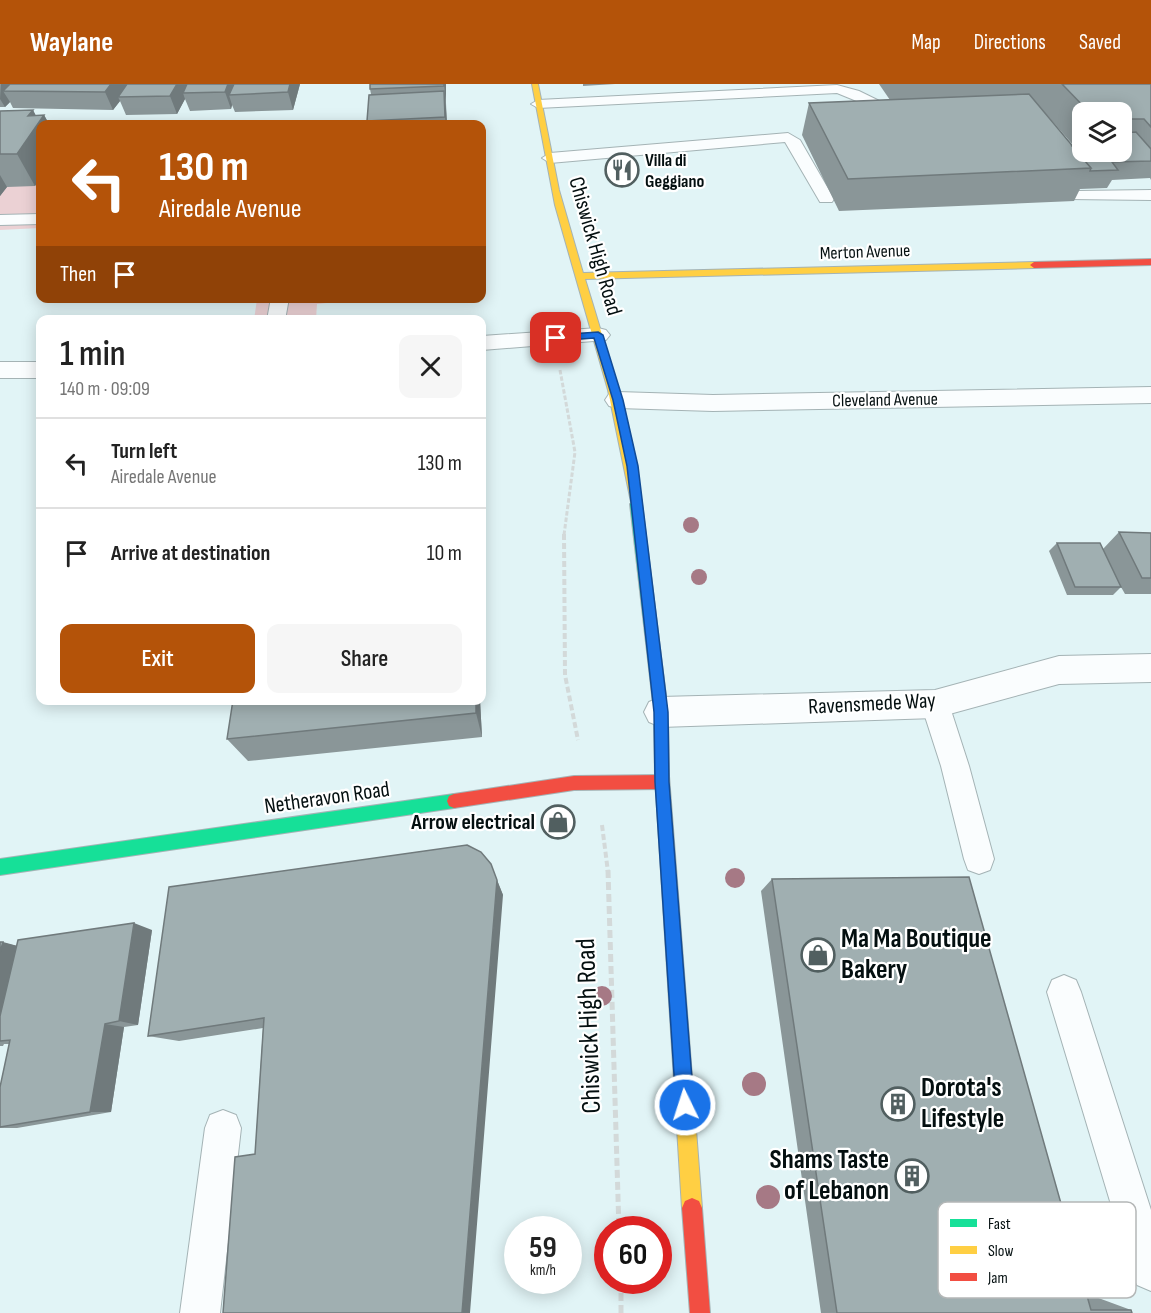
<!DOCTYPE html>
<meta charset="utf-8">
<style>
body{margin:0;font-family:"Sofia Sans Condensed",sans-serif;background:#f6f6f6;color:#222;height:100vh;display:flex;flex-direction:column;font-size:22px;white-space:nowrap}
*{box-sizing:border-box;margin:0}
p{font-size:20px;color:#767676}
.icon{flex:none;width:33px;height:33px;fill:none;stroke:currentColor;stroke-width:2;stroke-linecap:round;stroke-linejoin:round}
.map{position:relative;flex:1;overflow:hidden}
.sheet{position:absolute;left:36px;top:231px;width:450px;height:390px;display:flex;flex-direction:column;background:#fff;border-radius:12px;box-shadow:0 3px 15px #0003}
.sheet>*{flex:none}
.banner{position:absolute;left:36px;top:36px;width:450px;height:183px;border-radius:12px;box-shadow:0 3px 15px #0003;background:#b45309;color:#fff;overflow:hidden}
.buttons{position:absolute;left:1072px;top:18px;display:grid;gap:12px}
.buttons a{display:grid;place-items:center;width:60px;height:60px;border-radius:12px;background:#fff;box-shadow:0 3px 15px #0003;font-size:30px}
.speed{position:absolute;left:504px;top:1132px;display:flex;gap:12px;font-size:30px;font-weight:700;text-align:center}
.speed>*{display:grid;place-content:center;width:78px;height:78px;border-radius:50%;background:#fff;box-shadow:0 3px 15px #0003;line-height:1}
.speed small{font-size:15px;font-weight:400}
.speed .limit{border:9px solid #d22;background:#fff;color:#111}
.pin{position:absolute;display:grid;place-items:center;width:51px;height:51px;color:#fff;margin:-26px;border-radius:12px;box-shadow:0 3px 9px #0006}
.me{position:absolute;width:66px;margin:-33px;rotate:356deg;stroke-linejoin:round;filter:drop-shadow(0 0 4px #0008)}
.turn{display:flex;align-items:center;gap:21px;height:126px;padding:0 24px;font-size:27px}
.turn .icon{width:78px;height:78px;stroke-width:2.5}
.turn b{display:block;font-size:42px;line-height:51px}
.then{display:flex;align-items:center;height:57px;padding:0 24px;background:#0003;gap:12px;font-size:22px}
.round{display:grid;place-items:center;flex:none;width:63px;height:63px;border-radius:12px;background:#f6f6f6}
.head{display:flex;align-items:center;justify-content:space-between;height:102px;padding:0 24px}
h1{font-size:36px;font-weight:600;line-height:45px}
.button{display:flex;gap:12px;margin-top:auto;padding:12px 24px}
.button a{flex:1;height:69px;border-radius:12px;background:#b45309;color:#fff;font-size:24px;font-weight:600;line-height:69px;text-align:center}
.button a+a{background:#f6f6f6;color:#222}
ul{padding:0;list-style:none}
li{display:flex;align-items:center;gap:18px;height:90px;padding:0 24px;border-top:2px solid #e0e0e0}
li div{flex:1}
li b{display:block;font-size:22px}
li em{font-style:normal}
header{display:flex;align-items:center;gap:36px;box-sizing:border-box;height:84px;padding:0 30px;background:#b45309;color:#fff}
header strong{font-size:28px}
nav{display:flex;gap:33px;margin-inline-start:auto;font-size:21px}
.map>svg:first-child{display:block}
.green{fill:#ebd1d4}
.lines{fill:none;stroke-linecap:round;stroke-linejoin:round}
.lane-casing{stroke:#a4b3b5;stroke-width:2}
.street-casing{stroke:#a4b3b5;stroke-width:2}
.fast-casing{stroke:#a4b3b5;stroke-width:2}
.slow-casing{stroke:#a4b3b5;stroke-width:2}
.jam-casing{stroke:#a4b3b5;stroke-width:2}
.path-far2{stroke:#d3d9d9;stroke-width:3;stroke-dasharray:4.5 2;stroke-linecap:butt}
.path-far1{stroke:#d3d9d9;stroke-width:4;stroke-dasharray:6 3;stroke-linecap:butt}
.path{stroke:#d3d9d9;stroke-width:5;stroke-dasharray:8 4;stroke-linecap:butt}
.lane{fill:#fafdfe;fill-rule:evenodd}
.street{fill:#fafdfe;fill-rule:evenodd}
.fast{fill:#16e098;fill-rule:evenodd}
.slow{fill:#ffcf43;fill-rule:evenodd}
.jam{fill:#f24e42;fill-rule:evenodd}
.tree{fill:#a67985}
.wall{fill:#8a9698;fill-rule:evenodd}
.shaded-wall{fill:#707a7c}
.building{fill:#a0afb1;stroke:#707a7c;stroke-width:1.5}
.route{fill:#1a73e8;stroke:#114b97;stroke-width:1.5}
.labels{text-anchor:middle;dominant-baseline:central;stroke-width:4.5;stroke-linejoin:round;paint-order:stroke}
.far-poi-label{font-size:18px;font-weight:bold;fill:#040f10;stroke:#fff;text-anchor:start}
.far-street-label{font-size:18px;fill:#040f10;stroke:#fff}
.street-label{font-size:22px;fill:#040f10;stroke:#fff}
.poi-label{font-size:22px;font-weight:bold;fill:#040f10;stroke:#fff;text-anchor:end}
.near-poi-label{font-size:27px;font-weight:bold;fill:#040f10;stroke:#fff;text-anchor:start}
.near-street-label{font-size:27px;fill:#040f10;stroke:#fff}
.key{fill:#fff;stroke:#b4b7b7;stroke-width:1.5}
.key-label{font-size:16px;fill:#040f10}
</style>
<header>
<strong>Waylane</strong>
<nav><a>Map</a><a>Directions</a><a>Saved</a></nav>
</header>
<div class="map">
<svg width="1151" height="1229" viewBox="0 0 1151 1229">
<rect width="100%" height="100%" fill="#e1f4f6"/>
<path class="green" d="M0,53L40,54V144L0,146Z
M257,215H346V217L317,220L316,235L254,236Z"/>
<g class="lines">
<defs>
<path id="lane" d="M837,1L859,7L910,32L903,36L837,9L538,24L531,20L538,16Z
M788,49L800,56L834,115L832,118H820L785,58L550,79L542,74L550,69Z
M1051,80L1056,82L1078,107L1151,106V116L1069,115L1061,110L1043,85Z
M40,130V140L0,141V131Z
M271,214H289L285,236H267Z
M935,608L945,612L949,620L969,682L994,775L990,786L979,790L968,786L964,775L941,682L921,620L925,612Z
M1064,891L1076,896L1081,908L1151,1126V1207L1137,1201L1131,1187L1047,908L1052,896Z
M223,1026L236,1031L241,1044L220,1229H180L205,1044L210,1031Z"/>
<path id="street" d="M598,244L606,246L610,251L606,256L482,266V252Z
M0,278H40V294H0Z
M1151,303V319L713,327L618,324L609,322L605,316L609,310L618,308L713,311Z
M1151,570V598L1059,600L935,634L661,643L649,638L644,628L649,618L661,613L935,606L1059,572Z"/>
<path id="fast" d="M636,416L642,420L668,628L669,692L667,697L662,699L657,697L655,692L654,628L630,420Z
M454,710L459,712L461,717L459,722L454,724L0,791V775Z"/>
<path id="slow" d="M532,0H538L559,106L583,189L1034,178L1038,181L1034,184L585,195C608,269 630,343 642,420L636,424L632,423L608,306L555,121Z
M662,685L667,687L669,692L702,1124L699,1131L692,1134L685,1131L682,1124L655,692L657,687Z"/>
<path id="jam" d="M1151,175V181L1034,184L1030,181L1034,178Z
M662,691L667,693L669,698L667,703L662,705L574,706L454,724L449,722L447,717L449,712L454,710L574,692Z
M692,1114L699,1117L702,1124L710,1229H690L682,1124L685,1117Z"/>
</defs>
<use href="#lane" class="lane-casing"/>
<use href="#street" class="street-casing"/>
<use href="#fast" class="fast-casing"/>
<use href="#slow" class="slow-casing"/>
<use href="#jam" class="jam-casing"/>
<path class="path-far2" d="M560,286L575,368L564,451"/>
<path class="path-far1" d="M564,450L565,591L578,656
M602,741L608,788"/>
<path class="path" d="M608,786L619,1146
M621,1197V1229"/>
<use href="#lane" class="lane"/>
<use href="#street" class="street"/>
<use href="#fast" class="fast"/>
<use href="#slow" class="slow"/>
<use href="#jam" class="jam"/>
</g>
<g class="tree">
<circle cx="691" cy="441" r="8"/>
<circle cx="699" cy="493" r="8"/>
<circle cx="735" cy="794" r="10"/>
<circle cx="602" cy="912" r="10"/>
<circle cx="754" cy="1000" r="12"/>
<circle cx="768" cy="1113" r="12"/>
</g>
<path class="wall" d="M0,0H300L293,26L235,28L232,21L231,25L190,27L185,15L177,30L126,31L120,17L113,26L13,24L10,18L5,23H0Z
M370,0H446V19L447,40H368L367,37L371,10L370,5Z
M583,0H615L583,2Z
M879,0H1151V96L1150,94L1112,96L1107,104L1080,105L1074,117L839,127L802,51L809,19L890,16ZM1039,22L1074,62H1072ZM1083,28H1122V68H1083Z
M33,26L36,32L44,31L49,40H40V94L35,102L7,103L0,112V27Z
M1119,448L1151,449V510H1125L1121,503L1113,511H1067L1049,467L1057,459L1103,465Z
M233,616H480L482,653L248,677L227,655Z
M772,795L1087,1212H1093L1131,1226L1132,1229H821L761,807Z
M497,796L503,811L255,1070L263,944L179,957L148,952Z
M152,846L138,941L124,943L111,1028L17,1044H0V1003L9,960H4L3,962H0V858L17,862Z"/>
<path class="shaded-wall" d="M1,0H27L3,7L10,18L5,23L0,15Z
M111,0H133L118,13L120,17L113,26L105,8Z
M177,0H193L183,9L185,15L177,30L170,12Z
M228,0H238L229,11L232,21L231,25L225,8Z
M290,0H300L293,26L288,8Z
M444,0H446V19Z
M444,7L446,25L447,40H446L445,33Z
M33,26L39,38L44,31L49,40H40V94L35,102L17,70L28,32Z
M0,91L7,103L0,112Z
M476,616H480L482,653L476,629Z
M497,796L503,811L470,1229H462Z
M134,839L152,846L138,941L119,937Z
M3,858L25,864L0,957V868Z
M105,940L124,943L111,1028H90Z"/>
<path class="building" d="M10,0H111L105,8L3,7Z
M127,0H177L170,12L118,13Z
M187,0H228L225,8L183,9Z
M234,0H290L288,8L229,11Z
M370,0H444V2L370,5Z
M1062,0H1151V43L1144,35H1122V28H1089Z
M444,7L445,33L367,37L369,11Z
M1029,10L1091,84L848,95L809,19Z
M33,26L28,32L44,31L17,70H0V27Z
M444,38V40H386Z
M1136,48L1151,65V77L1112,78L1118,86L1090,87L1091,84L1072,62L1083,61V68H1122V49Z
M1119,448L1151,449V494H1142Z
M1057,459H1100L1121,503H1075Z
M233,616H476V629L227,655Z
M467,761L481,768L491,780L497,796L462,1229H223L235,1073L255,1070L264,934L148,952L169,803Z
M969,793L1091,1226H1131L1132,1229H837L772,795Z
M134,839L119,937L105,940L90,1028L0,1043V1003L10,956L0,957V932L18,856Z
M0,858H3L0,868Z"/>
<path class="route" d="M598,248L603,251L623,316L638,382L668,628L669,698L694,1021L692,1028L685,1030L679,1028L676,1021L655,698L654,628L627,382L613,316L594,254L556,257L551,254L556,251Z"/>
<defs>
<symbol id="restaurant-ring" viewBox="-11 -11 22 22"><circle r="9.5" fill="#fff" stroke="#515f60" stroke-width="1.5"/><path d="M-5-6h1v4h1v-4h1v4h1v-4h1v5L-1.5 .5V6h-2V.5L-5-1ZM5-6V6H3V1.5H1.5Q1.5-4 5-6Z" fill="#515f60"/></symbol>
<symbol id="shop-ring" viewBox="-11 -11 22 22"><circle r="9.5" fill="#fff" stroke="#515f60" stroke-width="1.5"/><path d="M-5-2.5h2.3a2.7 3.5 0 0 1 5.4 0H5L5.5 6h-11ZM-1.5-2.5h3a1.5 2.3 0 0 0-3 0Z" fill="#515f60"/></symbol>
<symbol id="building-ring" viewBox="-11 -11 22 22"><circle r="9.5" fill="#fff" stroke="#515f60" stroke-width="1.5"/><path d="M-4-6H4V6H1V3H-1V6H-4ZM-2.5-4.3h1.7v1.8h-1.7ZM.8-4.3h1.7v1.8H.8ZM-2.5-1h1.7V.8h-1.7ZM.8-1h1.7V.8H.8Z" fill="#515f60"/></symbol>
</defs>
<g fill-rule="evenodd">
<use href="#restaurant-ring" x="603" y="67" width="38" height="38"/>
<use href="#shop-ring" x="539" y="719" width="38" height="38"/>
<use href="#shop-ring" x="799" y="852" width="38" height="38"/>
<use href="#building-ring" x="879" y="1001" width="38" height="38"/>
<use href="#building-ring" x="893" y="1073" width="38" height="38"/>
</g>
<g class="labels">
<g class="far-poi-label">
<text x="645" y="76">Villa di<tspan x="645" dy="21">Geggiano</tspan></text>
</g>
<g class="far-street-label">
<text transform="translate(865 168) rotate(-2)">Merton Avenue</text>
<text transform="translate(885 316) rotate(-1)">Cleveland Avenue</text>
</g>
<g class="street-label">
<text transform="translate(595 162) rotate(74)">Chiswick High Road</text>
<text transform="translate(872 620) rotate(-3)">Ravensmede Way</text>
<text transform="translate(327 714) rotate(-8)">Netheravon Road</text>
</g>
<g class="poi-label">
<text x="535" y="738">Arrow electrical</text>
</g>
<g class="near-poi-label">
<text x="841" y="855">Ma Ma Boutique<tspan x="841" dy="31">Bakery</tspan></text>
<text x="921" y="1004">Dorota's<tspan x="921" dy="31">Lifestyle</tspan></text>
<text x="889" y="1076" text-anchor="end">Shams Taste<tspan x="889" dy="31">of Lebanon</tspan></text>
</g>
<g class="near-street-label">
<text transform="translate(589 942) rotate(-92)">Chiswick High Road</text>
</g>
</g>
<rect x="938" y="1118" width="198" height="96" rx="9" class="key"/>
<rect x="950" y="1135" width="27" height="8" fill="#16e098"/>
<rect x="950" y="1162" width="27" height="8" fill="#ffcf43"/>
<rect x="950" y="1189" width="27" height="8" fill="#f24e42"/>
<g class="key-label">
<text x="988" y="1145">Fast</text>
<text x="988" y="1172">Slow</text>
<text x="988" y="1199">Jam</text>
</g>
</svg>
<div class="buttons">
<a><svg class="icon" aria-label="layers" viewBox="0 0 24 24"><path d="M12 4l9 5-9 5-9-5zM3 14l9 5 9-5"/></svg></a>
</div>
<div class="speed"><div>59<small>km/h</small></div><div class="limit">60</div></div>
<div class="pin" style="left:556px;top:254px;background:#d93025"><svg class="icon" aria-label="arrive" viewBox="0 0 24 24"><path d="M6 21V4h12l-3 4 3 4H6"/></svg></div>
<svg class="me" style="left:685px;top:1021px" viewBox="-20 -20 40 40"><circle r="17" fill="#1a73e8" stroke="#fff" stroke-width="3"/><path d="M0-11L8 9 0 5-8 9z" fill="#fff"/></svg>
<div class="banner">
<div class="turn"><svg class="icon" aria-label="left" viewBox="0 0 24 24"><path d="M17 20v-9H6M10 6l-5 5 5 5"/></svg><div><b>130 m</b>Airedale Avenue</div></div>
<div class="then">Then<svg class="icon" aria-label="arrive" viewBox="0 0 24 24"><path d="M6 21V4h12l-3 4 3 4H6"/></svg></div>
</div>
<section class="sheet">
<div class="head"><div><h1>1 min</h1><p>140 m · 09:09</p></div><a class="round"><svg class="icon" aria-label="close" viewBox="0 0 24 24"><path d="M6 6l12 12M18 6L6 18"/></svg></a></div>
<ul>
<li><svg class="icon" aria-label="left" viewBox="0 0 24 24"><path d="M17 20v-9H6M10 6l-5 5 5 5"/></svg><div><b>Turn left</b><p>Airedale Avenue</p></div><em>130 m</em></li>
<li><svg class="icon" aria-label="arrive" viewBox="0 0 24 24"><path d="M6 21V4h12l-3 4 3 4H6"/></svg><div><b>Arrive at destination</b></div><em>10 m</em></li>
</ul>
<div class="button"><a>Exit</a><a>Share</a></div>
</section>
</div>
